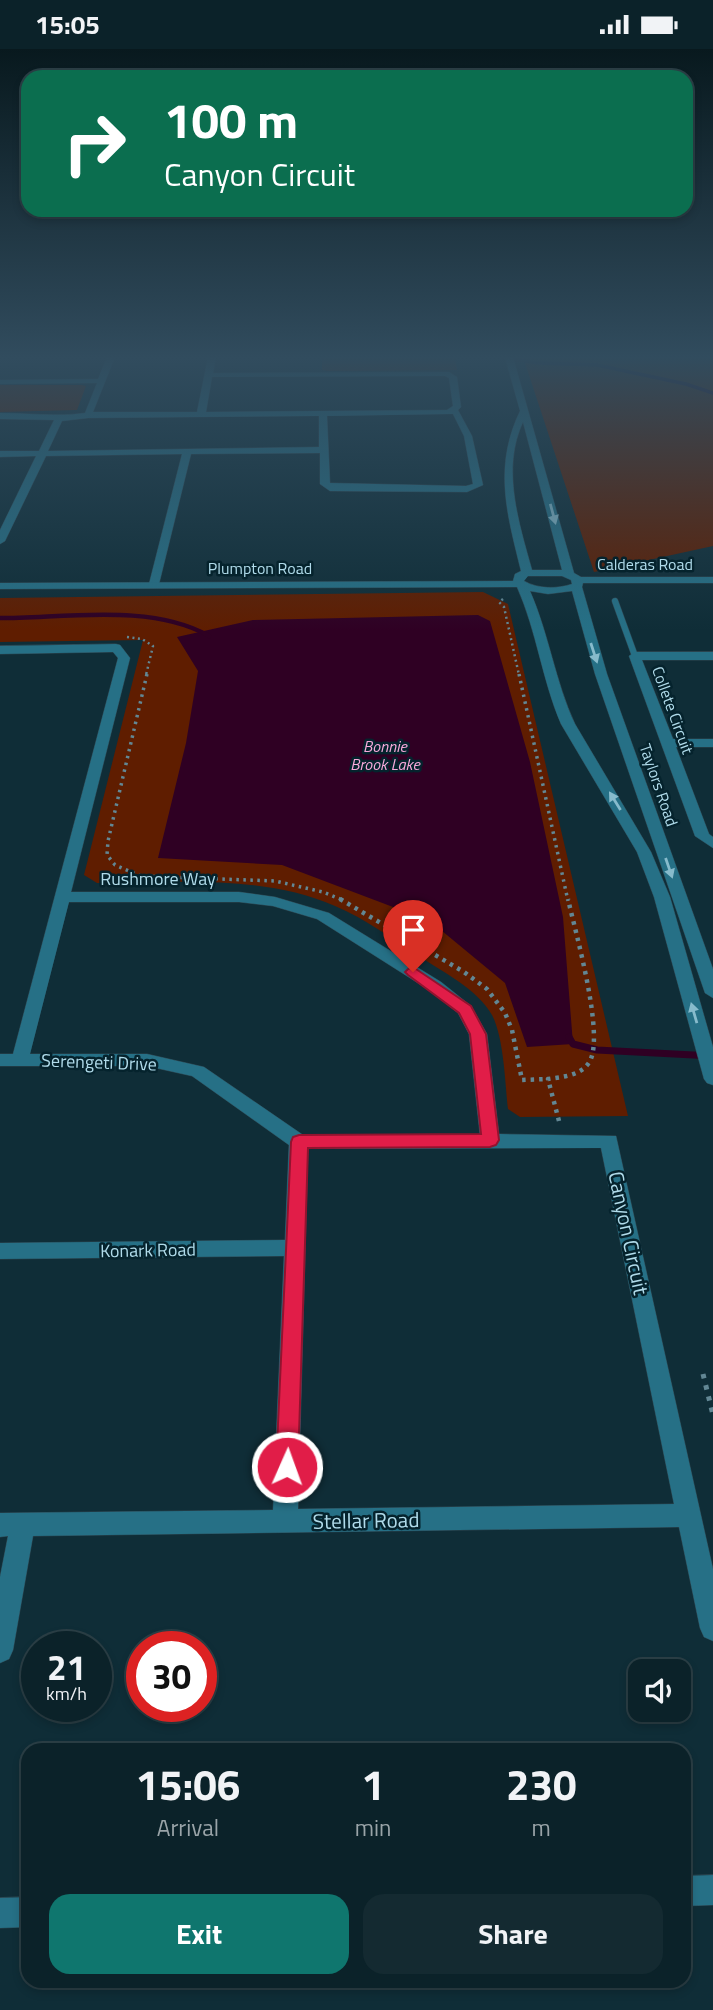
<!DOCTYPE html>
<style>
body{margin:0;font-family:"Titillium Web",sans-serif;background:#142a31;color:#f1f3f6;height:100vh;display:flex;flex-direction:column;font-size:26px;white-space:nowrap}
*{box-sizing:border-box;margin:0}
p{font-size:23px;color:#9aa4a8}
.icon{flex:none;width:38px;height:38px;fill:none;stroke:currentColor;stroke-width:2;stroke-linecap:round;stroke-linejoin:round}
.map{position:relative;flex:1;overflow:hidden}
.details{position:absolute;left:21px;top:1694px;width:670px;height:245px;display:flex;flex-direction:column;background:#0b2229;border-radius:21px;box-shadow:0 4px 10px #0003,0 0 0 2px #2b3f46}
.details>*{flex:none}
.top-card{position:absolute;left:21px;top:21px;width:672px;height:147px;border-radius:21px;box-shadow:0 4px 10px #0003,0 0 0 2px #2b3f46;background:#0b6e4f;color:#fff;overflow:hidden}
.controls{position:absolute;left:628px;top:1610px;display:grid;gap:14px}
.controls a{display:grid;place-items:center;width:63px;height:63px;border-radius:14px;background:#0b2229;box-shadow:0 4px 10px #0003,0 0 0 2px #2b3f46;font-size:35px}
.speed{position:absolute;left:21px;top:1582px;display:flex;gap:14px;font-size:35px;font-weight:700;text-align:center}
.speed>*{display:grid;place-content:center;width:91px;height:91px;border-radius:50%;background:#0b2229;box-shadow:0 4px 10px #0003,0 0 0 2px #2b3f46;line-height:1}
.speed small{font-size:18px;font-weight:400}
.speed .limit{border:10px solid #d22;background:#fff;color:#111}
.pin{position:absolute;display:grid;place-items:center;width:60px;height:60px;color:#fff;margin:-72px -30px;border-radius:50% 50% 50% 0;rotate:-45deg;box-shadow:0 0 7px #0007}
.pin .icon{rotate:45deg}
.me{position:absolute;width:77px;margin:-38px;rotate:2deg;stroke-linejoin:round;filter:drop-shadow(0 0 5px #0008)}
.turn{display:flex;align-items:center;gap:24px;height:147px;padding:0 28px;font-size:32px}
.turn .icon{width:91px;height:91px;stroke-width:2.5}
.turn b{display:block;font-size:49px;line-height:60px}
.eta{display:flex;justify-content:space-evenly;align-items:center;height:119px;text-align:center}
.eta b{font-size:42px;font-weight:700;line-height:49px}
.button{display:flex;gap:14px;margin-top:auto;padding:14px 28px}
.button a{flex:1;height:80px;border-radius:21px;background:#0f766e;color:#fff;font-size:28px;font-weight:700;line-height:80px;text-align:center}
.button a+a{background:#142a31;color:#f1f3f6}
.status{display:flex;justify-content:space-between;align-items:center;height:49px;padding:0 35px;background:#0b2229;direction:ltr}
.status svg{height:19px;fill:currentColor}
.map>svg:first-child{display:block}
.green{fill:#5f1d00}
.water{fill:#2f0023}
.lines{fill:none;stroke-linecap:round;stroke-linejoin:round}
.stream-far2{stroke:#2f0023;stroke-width:3.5}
.stream-far1{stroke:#2f0023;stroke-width:4.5}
.stream{stroke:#2f0023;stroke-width:7}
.service-casing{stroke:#2e4853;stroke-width:7}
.minor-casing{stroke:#2e4853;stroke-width:1}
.tertiary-casing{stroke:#2e4853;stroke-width:1}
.path-far3{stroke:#628794;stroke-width:2.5;stroke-dasharray:2 3.5;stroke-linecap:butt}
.path-far2{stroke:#628794;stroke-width:3.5;stroke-dasharray:2.5 4.5;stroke-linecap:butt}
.path-far1{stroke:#628794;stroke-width:4.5;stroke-dasharray:3.5 5;stroke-linecap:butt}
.path{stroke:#628794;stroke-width:5;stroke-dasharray:4.5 7;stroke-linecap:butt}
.service{stroke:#267086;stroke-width:6}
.minor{fill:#267086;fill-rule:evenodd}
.tertiary{fill:#267086;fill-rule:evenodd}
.oneway{fill:#87bbcc}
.route{fill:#e11d48;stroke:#92132f;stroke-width:2}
.labels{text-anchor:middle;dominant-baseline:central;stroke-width:5;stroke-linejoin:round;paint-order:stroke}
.far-street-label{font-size:16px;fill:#b0dbea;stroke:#05232d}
.far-water-label{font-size:16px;font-style:italic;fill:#f9aadc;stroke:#05232d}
.street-label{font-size:18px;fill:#b0dbea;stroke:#05232d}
.near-street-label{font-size:21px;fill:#b0dbea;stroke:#05232d}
</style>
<div class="status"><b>15:05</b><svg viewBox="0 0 49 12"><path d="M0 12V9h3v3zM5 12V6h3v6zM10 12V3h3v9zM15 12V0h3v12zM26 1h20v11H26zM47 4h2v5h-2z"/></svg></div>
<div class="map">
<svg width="713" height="1961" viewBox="0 0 713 1961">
<rect width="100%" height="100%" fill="#0f2d37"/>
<path class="green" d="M322,308H455L457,321L327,322L322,321Z
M523,308H713V497L594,523Z
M0,336H82L86,337L77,361L0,363Z
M483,543L508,555L628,1067L520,1068L508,1060C505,1034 504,989 492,966C477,940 446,925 422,909C394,891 366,870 335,857C261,825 176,834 97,834L84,826L143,591L0,593V549Z"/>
<path class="water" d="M478,566L490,572L530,713L563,868L573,995L527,998L505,934L430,872L282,816L158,809L186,694L198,622L177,588L253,571Z"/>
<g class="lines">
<path class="stream-far2" d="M501,308L539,314L597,316L686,335L713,344"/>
<path class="stream-far1" d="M0,569C64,569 152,554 209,587"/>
<path class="stream" d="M569,988L573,995L597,1001L713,1007"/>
<defs>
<path id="service" d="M615,552L635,607"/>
<path id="minor" d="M107,308H115L93,363H197L208,308H216L213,324L449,323L457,328L461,358L458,361L472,387L483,436L467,443L330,442L320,435V404L191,405L159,535L154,538L149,535L182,405L46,407L5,492L0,495V481L36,407L0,408V402H39L54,371L0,370V364C29,364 57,368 85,364L97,334L0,335V331L98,330ZM445,327L449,329L453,357L447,361L206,363L212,328ZM453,365L464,387L473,435L466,437L330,434L327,367ZM319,367V398L48,402L62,372L88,369Z
M116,595L120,596L130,609L71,843H239L275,848L329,864L441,933L471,957L487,985L499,1085L616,1087L713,1520V1592L704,1588L700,1579L679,1478L33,1487L13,1601L9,1610L0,1614V1528L8,1487L0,1488V1464L273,1461L284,1207L0,1210V1194L285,1191L289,1096L192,1027L147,1017H0V1005H13L118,609L113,603L0,605V597ZM69,853H239L273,857L317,870L429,941L458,964L469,985L480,1086H303L204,1018L147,1005H30ZM601,1099L674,1455L298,1460L308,1100Z
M713,603V611H642L673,690H713V698H676L709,785L713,788V799L695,787L629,607L635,603Z
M713,1826V1856L684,1857V1827Z
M28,1848V1878L0,1879V1849Z"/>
<path id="tertiary" d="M505,308H513L574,524L581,528H713V534H583L582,538L607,625L713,920V949L705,944L595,625L572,542L548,545L530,542C549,585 555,632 575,675L651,803L670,848L713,998V1036L707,1034L704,1030L654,848L637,803L561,675C542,631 537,583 517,538L0,540V534L513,532L515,525L521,522C507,465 493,418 520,362ZM523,373L562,521H532C519,474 501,420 523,373ZM528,527H562L571,531L572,535C557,540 538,540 524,532Z"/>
</defs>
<use href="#service" class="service-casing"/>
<use href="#minor" class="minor-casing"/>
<use href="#tertiary" class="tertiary-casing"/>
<path class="path-far3" d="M503,550L499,553L504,558L519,626
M127,588L142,590L153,597L146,626"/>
<path class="path-far2" d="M147,625L108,792L107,806L115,816L141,827L275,832L323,843L345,852
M519,625L568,852"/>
<path class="path-far1" d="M340,850L464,923L487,940L505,964L512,981L522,1031L548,1030
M559,1072L548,1030C561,1028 579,1027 588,1015C607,992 575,882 568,850"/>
<path class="path" d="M703,1325L713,1366"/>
<use href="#service" class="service"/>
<use href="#minor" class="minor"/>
<use href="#tertiary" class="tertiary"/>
</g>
<defs><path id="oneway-solid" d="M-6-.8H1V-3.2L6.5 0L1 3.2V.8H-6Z" transform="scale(1.75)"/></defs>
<g class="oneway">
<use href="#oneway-solid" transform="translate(553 465) rotate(75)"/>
<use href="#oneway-solid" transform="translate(594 604) rotate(72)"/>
<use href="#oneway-solid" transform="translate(615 752) rotate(-122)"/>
<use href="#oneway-solid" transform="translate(669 819) rotate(71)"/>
<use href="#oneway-solid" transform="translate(694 964) rotate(-106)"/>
</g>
<linearGradient id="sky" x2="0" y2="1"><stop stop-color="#08191e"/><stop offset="0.53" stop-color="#314c5e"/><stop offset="1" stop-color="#314c5e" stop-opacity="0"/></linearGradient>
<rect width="713" height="582" fill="url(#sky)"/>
<path class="route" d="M413,918L471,957L486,985L499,1091L496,1096L490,1098L308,1099L298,1418L295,1425L287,1428L279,1425L276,1418L291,1093L293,1088L299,1086L481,1085L470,985L459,964L408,926L405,923L408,920Z"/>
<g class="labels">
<g class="far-street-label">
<text x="645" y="515">Calderas Road</text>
<text x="260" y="519">Plumpton Road</text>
<text transform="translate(673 661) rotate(70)">Collete Circuit</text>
<text transform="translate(659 736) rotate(71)">Taylors Road</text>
</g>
<g class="far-water-label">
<text x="385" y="697">Bonnie<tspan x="385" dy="18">Brook Lake</tspan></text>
</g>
<g class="street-label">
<text x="158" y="829">Rushmore Way</text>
<text transform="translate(99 1013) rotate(2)">Serengeti Drive</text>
<text transform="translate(148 1201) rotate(-1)">Konark Road</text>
</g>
<g class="near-street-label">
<text transform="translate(629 1184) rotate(78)">Canyon Circuit</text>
<text transform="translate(366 1471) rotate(-1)">Stellar Road</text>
</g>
</g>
</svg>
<div class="controls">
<a><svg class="icon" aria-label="sound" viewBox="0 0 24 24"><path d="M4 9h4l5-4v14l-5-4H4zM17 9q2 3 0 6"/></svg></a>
</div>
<div class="speed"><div>21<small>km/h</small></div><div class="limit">30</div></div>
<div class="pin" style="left:413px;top:923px;background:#d93025"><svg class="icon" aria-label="arrive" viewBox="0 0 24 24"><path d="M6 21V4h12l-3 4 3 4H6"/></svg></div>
<svg class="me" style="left:287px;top:1418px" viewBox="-20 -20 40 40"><circle r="17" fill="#e11d48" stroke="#fff" stroke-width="3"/><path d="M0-11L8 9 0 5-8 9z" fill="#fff"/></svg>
<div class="top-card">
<div class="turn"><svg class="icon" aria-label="right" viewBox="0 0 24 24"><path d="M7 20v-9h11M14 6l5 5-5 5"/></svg><div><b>100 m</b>Canyon Circuit</div></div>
</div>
<section class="details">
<div class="eta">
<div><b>15:06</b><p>Arrival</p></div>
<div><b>1</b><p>min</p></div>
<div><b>230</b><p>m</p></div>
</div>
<div class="button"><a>Exit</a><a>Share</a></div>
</section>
</div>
